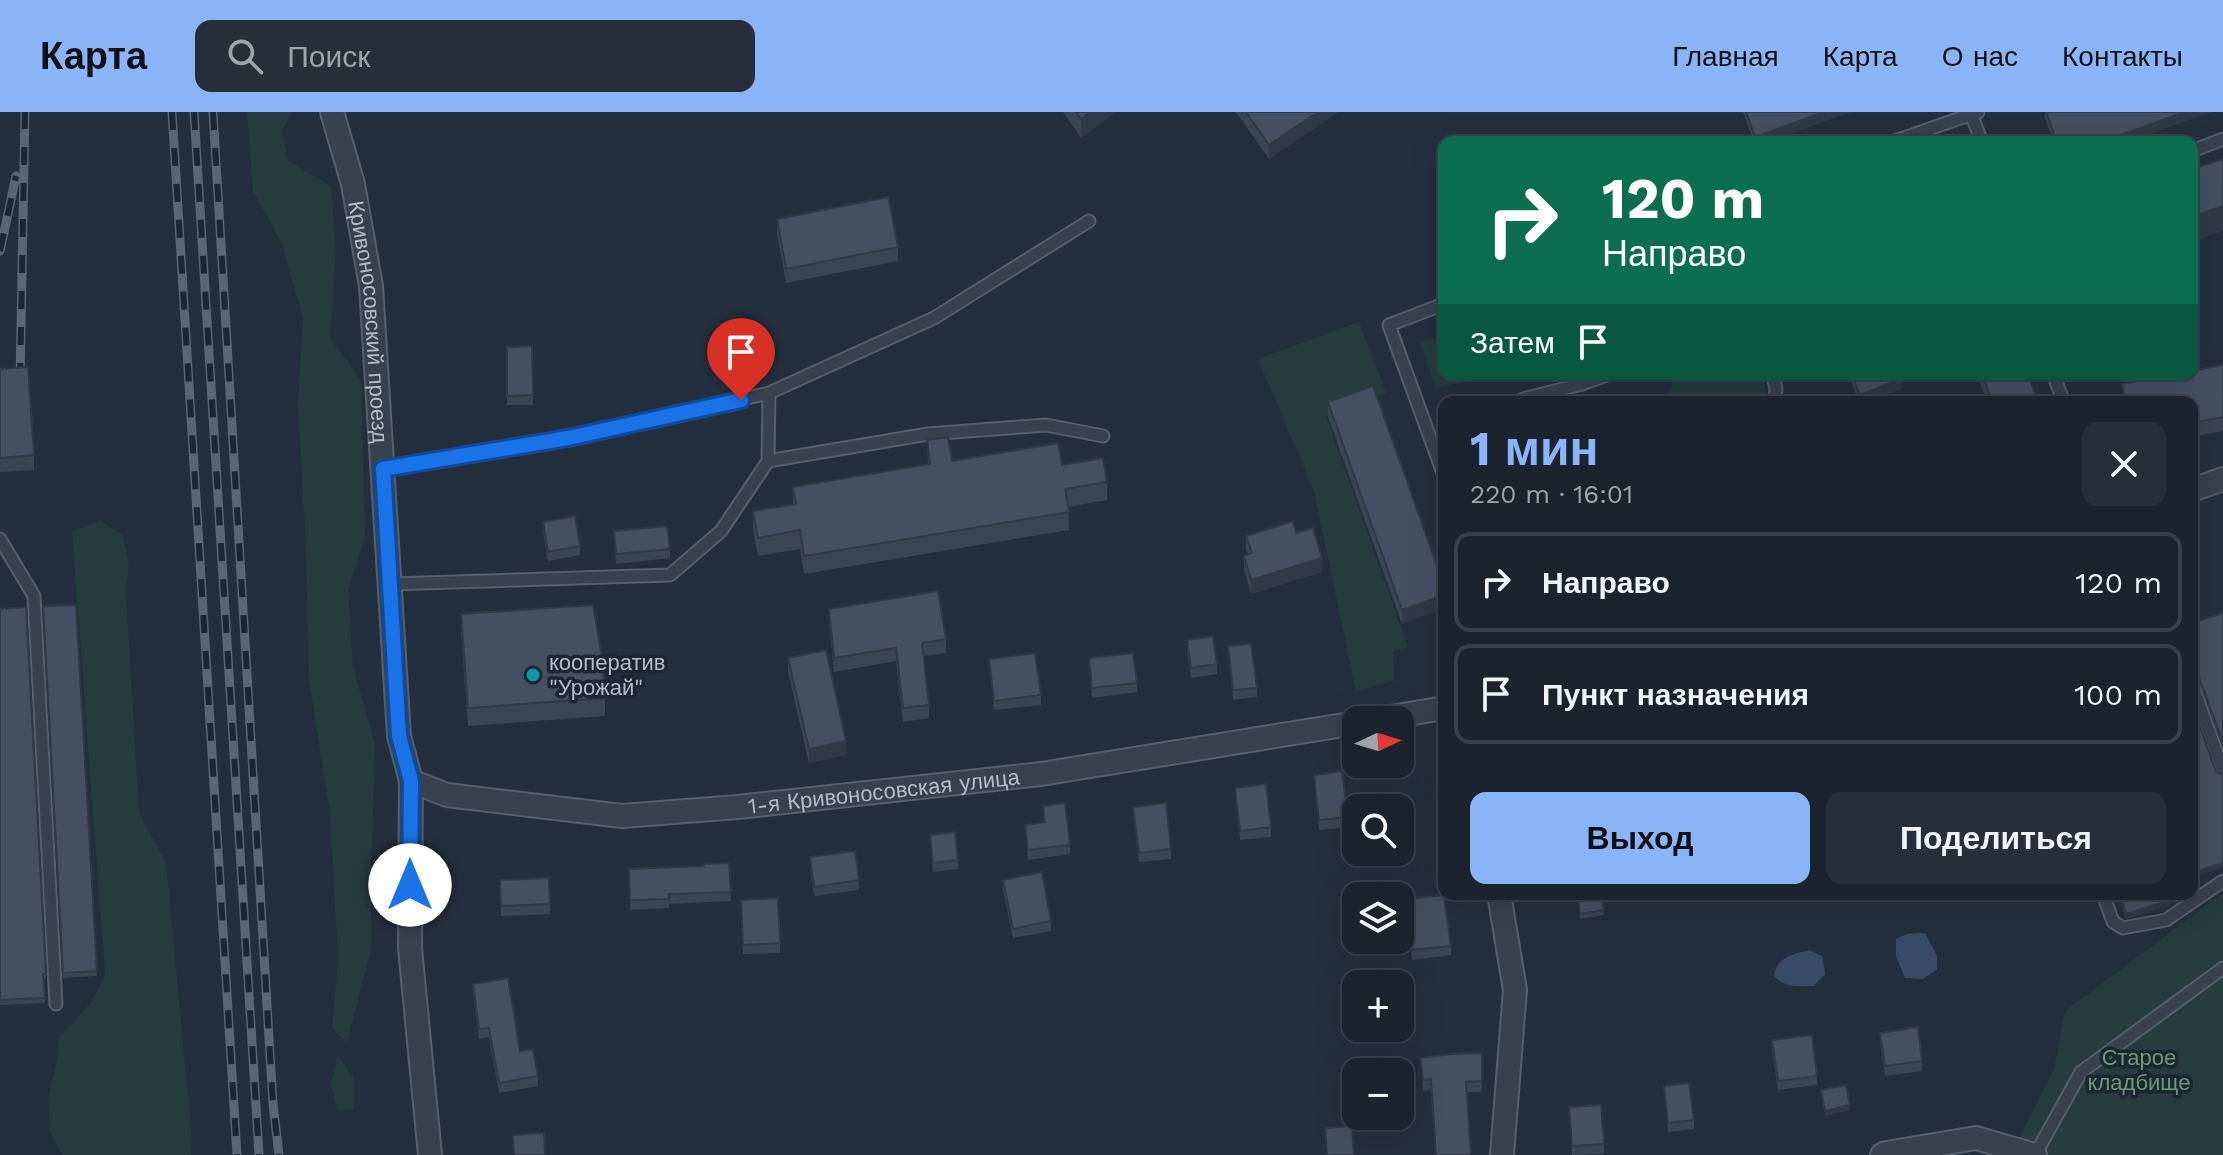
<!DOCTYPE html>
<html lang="ru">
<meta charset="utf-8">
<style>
body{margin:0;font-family:"Work Sans",sans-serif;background:#282f3a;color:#f1f3f6;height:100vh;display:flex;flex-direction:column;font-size:30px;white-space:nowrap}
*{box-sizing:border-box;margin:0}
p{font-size:26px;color:#a0a4aa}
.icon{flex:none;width:44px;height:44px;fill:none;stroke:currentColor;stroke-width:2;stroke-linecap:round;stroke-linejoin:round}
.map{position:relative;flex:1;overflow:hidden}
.details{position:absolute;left:1438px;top:284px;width:760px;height:504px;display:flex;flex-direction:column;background:#1b232e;border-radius:16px;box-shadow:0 8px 32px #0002,0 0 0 2px #39404a}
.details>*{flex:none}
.banner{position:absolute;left:1438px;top:24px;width:760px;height:244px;border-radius:16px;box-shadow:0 8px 32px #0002,0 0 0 2px #39404a;background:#0b6e4f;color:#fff;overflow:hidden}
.needle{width:52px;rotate:86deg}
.fabs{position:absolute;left:1342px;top:594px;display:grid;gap:16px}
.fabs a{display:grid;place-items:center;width:72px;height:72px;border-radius:16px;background:#1b232e;box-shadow:0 8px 32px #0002,0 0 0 2px #39404a;font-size:40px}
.pin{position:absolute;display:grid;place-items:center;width:68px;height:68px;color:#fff;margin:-82px -34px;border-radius:50% 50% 50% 0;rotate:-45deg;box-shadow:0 0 8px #0007}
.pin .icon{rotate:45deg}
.me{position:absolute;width:88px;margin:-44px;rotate:0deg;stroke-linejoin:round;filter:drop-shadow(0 0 6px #0008)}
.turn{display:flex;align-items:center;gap:28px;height:168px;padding:0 32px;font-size:36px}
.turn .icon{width:104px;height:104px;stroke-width:2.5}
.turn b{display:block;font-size:56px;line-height:68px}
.then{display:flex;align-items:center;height:76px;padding:0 32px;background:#0003;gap:16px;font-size:30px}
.round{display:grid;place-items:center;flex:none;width:84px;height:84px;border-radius:16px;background:#282f3a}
.headline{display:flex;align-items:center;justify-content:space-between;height:136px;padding:0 32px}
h1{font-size:48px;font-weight:700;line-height:60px;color:#8ab4f8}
.button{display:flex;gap:16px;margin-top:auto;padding:16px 32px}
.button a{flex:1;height:92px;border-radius:16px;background:#8ab4f8;color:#111;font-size:32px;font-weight:700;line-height:92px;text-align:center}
.button a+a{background:#282f3a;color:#f1f3f6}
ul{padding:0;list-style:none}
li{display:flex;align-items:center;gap:24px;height:100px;margin:0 16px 12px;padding:0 16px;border:4px solid #39404a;border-radius:16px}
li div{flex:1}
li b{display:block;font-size:30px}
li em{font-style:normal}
header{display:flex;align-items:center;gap:48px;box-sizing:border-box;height:112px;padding:0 40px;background:#8ab4f8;color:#111}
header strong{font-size:38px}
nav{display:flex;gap:44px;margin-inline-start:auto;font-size:28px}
.search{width:560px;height:72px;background:#282f3a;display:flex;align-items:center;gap:20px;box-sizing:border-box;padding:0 28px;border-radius:16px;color:#a0a4aa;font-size:30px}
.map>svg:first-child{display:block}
.green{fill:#263c3f}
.water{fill:#394c67}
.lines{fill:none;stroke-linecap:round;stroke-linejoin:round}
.service-casing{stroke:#565f6c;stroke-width:15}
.minor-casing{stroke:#565f6c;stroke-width:26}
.service{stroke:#38414e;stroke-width:11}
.minor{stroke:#38414e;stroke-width:22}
.rail-casing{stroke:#5a6575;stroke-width:9}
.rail{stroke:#1d2633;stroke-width:6;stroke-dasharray:18;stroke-linecap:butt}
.wall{fill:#3b4654}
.shaded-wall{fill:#303945}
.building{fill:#455162;stroke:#303945;stroke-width:2}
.route-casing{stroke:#114b97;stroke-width:20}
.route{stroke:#1a73e8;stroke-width:14}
.culture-dot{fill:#0f9aa8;stroke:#1d2633;stroke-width:3}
.labels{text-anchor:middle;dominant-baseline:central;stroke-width:7;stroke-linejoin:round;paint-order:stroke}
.street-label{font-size:22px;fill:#b4bcc9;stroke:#1d2633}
.poi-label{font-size:22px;fill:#b4bcc9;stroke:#1d2633;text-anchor:start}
.park-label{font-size:22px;fill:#6b9a76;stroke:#1d2633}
</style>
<header>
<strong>Карта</strong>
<div class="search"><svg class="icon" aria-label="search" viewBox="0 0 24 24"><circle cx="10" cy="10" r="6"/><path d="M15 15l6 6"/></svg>Поиск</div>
<nav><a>Главная</a><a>Карта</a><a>О нас</a><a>Контакты</a></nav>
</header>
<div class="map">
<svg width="2223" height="1043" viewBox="0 0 2223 1043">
<rect width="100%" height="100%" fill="#242f3e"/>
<path class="green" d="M247,0H292L282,18L288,49L331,74L336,139L330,226L361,268L365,425L348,478L353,555L375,632L371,760V838L347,930L332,917L338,846L330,701L309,568L306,437L298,292L303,206L282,132L253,79Z
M1359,210L1386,281L1326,304L1408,535L1393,539L1394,568L1356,580L1314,379L1258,247Z
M1444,223V262H1465L1467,269L1436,276L1420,230Z
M1674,262H1761L1768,287L1767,290H1650L1670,280Z
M101,409L123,424L129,452L126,481L139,700L166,751L192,1027L191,1043H63L50,1020L48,987L56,954L59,925C79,906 95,889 105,863L72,419Z
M2223,781V1043H2011L2054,958L2065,899Z
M338,944L354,966V997L337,998L331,971Z"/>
<path class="water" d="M1925,821L1937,844V857L1923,867L1905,866L1896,844V827L1907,822Z
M1809,838L1822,844L1825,862L1814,874C1799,874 1784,876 1774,864C1777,845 1793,842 1809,838Z"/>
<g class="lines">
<defs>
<path id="service" d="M1971,2L1982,30
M1892,30L1978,0
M2192,39L2223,27
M1444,192L1389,213L1444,364
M1772,262L1776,276L1775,290
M2053,262L2064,290
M1523,287L1582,272L1610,262
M768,349L928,322L1046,313L1103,324
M383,357L568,326L769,281L934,206L1089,109
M0,427L34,484L56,892
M390,472L670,463L721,419L768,349L769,281
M2192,572L2223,659
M2103,782L2113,810L2123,816L2166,808L2223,769
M2035,1043L2081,960L2223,856"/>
<g id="minor">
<path id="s1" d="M332,0L353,72L371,174L399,624L411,669L410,836L430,1043"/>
<path d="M2192,378L2223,367"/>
<path d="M1373,608L1444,596"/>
<path id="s2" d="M411,669L447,683L622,704L738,695L1041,662L1356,611"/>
<path d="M1499,782L1515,878L1502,1043"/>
<path d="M1882,1043L1886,1041L1976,1026L2035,1043"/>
</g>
</defs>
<use href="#service" class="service-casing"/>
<use href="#minor" class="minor-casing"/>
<use href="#service" class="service"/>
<use href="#minor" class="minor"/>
<defs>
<path id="rail" d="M172,0L237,1043
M194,0L259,1043
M213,0L273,992L279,1043
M0,139L16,64
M20,269L25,0"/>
</defs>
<use href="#rail" class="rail-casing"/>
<use href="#rail" class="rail"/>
</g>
<path class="wall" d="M1063,0H1116L1081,26Z
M1236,0H1338L1269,47Z
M1743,0H1850L1768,30H1754Z
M2045,0H2211L2127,30H2054L2045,6Z
M777,107L898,135V149L786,171L777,121Z
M532,234L533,293H507V235Z
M2223,253V319L2192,325V290H2123L2122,272Z
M0,257L34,343V358L0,360Z
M1848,262H1901L1903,276L1867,290H1859Z
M1977,262H2028L2038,290H1987Z
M1328,290L1444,473L1402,512L1328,305Z
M927,328L952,349L1062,353L1107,370V388L1068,395L1069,418L804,462L800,437L758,444L753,417V399L793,392V375L928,352Z
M543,410L580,434V443L548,449L543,420Z
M614,419L670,437V446L616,452Z
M1296,421L1322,460L1251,482L1244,458V444L1248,442L1246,438V424Z
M76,493L97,864L63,866L43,494Z
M0,497L46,862V867H44L45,891L0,893Z
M829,497L946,527V541L923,544L929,593V606L903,610L896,549L834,560L829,511Z
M2223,501V635L2197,565L2192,564V511Z
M461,502L605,586V604L468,614L461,521Z
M1187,528L1217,552V562L1191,566L1187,537Z
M1228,534L1257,576V585L1233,588Z
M788,546L846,643L809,651L788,560Z
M1089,546L1137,571V580L1092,586Z
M989,547L1041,583V593L994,598Z
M1400,646L1401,660L1375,663L1373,652H1400Z
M1314,663L1348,705V715L1319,718Z
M1235,676L1271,715V725L1240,728Z
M1043,694L1070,733V742L1028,748L1025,713L1044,711Z
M1133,695L1171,737V747L1139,750Z
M930,723L958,748V757L933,760Z
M810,745L859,768V778L814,784L810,755Z
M729,751L731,789L669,792V796L630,798L629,757L704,754Z
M549,766L550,802L501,804L500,768Z
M1003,768L1051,809V819L1013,826L1003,777Z
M1576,782H1601L1604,803L1580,807Z
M2118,782H2169L2171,793L2126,807Z
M1406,787L1451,834V843L1412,848L1406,797Z
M741,798L780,831V841L743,842Z
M473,872L538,964V974L499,981L489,925L479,927L473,882Z
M1880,921L1922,949V959L1885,964L1880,930Z
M1772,928L1817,964V973L1778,978L1772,938Z
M1482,941V980H1466L1471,1043H1435L1431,978L1423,979L1420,946Z
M1664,974L1694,1008V1017L1668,1020Z
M1569,995L1604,1032V1042L1572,1043Z"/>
<path class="shaded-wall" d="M1091,0H1116L1081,26V7Z
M1318,0H1338L1269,47V33Z
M1824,0H1850L1768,30H1755V25Z
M2185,0H2211L2127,30H2101Z
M2223,94V119L2192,130V105Z
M1903,266V276L1867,290H1860V283Z
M1322,446V460L1251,482V468Z
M1444,483V497L1402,512V498Z
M846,629V643L809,651V637Z
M2223,751V755L2192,766V761Z
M2171,788V793L2126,807V802Z
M1850,993V998L1825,1004V999Z"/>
<path class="building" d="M1076,0H1091L1081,7Z
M1246,0H1318L1269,33Z
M1746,0H1824L1755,25Z
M2046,0H2185L2101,30H2057Z
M2223,47V94L2192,105V57Z
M888,85L898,135L786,157L777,107Z
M532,234L533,283L507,284V235Z
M2223,253V305L2192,311V290H2125L2122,272L2175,262H2192V259Z
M28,255L34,343L0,346V257Z
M1851,262H1901L1903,266L1860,283Z
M1982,262H2028L2038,290H1992Z
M1373,274L1444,473V483L1402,498L1328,290Z
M948,325L952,349L1058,331L1062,353L1103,346L1107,370L1065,377L1069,400L804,444L800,418L758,426L753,399L796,392L793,375L930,352L927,328Z
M575,404L580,434L548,440L543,410Z
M1293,409L1296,421L1313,416L1322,446L1251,468L1244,444L1252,441L1246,424Z
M667,414L670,437L616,442L614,419Z
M938,479L946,527L922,531L929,593L903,596L896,536L834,546L829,497Z
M76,493L97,859L63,861L43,494Z
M593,493L602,545L605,586L468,596L461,502Z
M26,495L46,862H43L45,886L0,888V497Z
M2223,501V630L2197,560L2192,559V511Z
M1213,524L1217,552L1191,556L1187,528Z
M1251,532L1257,576L1233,578L1228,534Z
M826,538L846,629L809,637L788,546Z
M1035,541L1041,583L994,589L989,547Z
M1133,541L1137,571L1092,576L1089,546Z
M2192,592L2215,657L2218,661L2223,662V751L2192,761Z
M1342,659L1348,705L1319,708L1314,663Z
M1266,672L1271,715L1240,719L1235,676Z
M1065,691L1070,733L1028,738L1025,713L1045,710L1043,694Z
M1166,691L1171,737L1139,741L1133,695Z
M955,720L958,748L933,751L930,723Z
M855,739L859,768L814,775L810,745Z
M729,751L731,780L669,782V787L630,788L629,757L704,754V752Z
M1042,760L1051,809L1013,817L1003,768Z
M549,766L550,792L501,794L500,768Z
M1577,782H1601L1604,798L1580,802Z
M2120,782H2169L2171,788L2126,802Z
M1444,783L1451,834L1412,838L1406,787Z
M778,786L780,831L743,833L741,788Z
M508,866L520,939L533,937L538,964L499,971L489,916L479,917L473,872Z
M1918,915L1922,949L1885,954L1880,921Z
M1812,923L1817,964L1778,969L1772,928Z
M1482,941V969L1466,970L1471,1043H1436L1431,967L1423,968L1420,946L1451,942Z
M1689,971L1694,1008L1668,1011L1664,974Z
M1846,973L1850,993L1825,999L1821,978Z
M1601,993L1604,1032L1572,1034L1569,995Z
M1352,1014L1354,1043H1327L1325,1016Z
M544,1021L545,1043H514L513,1023Z"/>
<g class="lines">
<defs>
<path id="route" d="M410,773L411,669L399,624L383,357L568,326L741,288"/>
</defs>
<use href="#route" class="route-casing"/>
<use href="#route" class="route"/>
</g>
<circle class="culture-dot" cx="533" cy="563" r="8"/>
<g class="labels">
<g class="street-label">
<text stroke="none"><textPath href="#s1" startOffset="214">Кривоносовский проезд</textPath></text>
<text stroke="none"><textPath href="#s2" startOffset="478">1-я Кривоносовская улица</textPath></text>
</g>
<g class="poi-label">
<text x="549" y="550">кооператив<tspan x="549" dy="25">"Урожай"</tspan></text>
</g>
<g class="park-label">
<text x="2139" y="945">Старое<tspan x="2139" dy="25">кладбище</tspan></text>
</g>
</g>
</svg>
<div class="fabs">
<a><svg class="needle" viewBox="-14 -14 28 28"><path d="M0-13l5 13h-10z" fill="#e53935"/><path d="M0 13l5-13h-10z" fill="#a0a4aa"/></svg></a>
<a><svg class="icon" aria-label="search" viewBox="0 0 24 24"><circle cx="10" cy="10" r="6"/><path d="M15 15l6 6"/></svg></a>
<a><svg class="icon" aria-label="layers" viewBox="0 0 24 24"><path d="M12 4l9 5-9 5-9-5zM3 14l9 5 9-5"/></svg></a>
<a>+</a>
<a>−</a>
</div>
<div class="pin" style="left:741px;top:288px;background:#d93025"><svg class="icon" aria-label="arrive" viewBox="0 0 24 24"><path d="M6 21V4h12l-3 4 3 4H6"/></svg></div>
<svg class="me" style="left:410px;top:773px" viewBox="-20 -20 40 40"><circle r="19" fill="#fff"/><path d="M0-13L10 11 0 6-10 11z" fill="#1a73e8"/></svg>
<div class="banner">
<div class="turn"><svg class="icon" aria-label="right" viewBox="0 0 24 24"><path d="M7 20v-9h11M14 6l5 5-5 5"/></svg><div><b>120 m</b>Направо</div></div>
<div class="then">Затем<svg class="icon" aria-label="arrive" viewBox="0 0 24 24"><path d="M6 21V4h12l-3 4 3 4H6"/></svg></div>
</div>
<section class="details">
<div class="headline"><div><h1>1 мин</h1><p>220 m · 16:01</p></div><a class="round"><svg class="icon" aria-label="close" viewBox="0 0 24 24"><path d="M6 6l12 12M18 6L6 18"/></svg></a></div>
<ul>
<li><svg class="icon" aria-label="right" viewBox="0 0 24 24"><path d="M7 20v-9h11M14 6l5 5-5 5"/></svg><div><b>Направо</b></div><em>120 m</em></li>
<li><svg class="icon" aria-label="arrive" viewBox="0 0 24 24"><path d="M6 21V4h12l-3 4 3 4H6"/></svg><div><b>Пункт назначения</b></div><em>100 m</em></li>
</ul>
<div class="button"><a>Выход</a><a>Поделиться</a></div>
</section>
</div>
